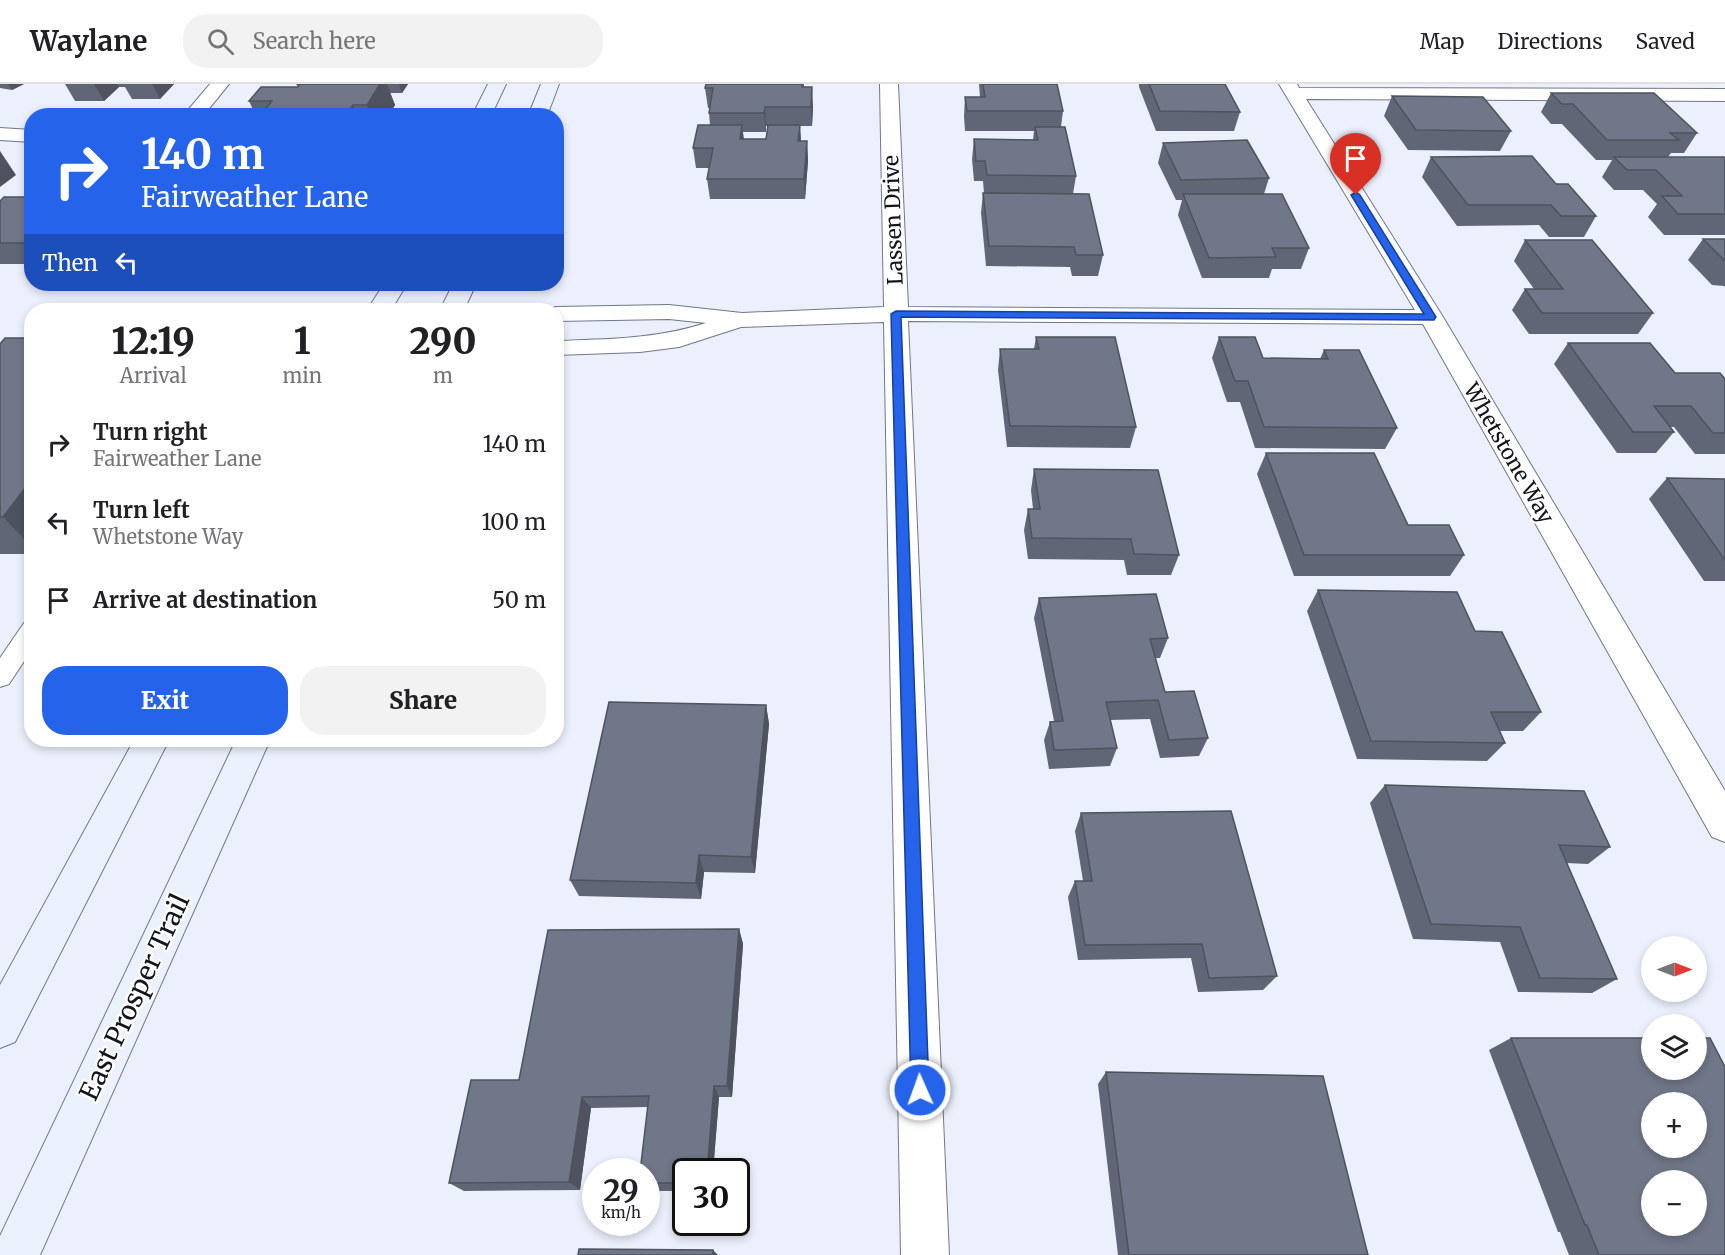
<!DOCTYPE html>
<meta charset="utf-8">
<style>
body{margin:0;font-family:Merriweather,serif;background:#f2f2f2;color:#202124;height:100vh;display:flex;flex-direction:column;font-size:22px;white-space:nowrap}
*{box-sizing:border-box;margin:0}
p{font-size:20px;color:#757577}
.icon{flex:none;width:33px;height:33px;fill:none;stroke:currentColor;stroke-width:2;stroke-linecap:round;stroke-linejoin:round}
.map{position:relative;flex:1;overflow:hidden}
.side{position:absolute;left:24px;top:219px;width:540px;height:444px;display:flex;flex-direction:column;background:#fff;border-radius:24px;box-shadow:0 3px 9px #0003}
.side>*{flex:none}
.top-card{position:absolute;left:24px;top:24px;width:540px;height:183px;border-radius:24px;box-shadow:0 3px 9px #0003;background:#2563eb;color:#fff;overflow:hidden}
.needle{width:39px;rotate:90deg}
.tools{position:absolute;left:1641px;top:852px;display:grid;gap:12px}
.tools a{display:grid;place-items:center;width:66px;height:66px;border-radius:50%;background:#fff;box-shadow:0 3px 9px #0003;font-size:30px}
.speed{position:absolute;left:582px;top:1074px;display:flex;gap:12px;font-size:30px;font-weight:700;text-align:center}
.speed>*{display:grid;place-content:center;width:78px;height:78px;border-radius:50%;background:#fff;box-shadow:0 3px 9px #0003;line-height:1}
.speed small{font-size:15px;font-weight:400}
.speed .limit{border:3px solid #111;border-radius:9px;background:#fff;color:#111}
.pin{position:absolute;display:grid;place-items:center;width:51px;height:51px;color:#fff;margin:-62px -26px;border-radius:50% 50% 50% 0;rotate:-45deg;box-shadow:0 0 6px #0007}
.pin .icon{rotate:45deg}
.me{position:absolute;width:66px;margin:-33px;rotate:358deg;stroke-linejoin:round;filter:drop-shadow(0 0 4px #0008)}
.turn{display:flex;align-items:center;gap:21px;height:126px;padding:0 18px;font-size:27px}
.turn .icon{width:78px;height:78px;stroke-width:2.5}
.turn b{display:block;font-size:42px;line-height:51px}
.then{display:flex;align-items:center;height:57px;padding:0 18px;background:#0003;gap:12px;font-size:22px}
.eta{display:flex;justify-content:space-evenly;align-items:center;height:102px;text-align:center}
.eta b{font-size:36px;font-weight:800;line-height:42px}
.button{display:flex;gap:12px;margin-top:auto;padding:12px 18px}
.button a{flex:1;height:69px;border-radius:24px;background:#2563eb;color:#fff;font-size:24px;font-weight:800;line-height:69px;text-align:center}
.button a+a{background:#f2f2f2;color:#202124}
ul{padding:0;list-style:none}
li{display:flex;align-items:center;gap:18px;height:78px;padding:0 18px}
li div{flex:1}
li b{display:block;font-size:22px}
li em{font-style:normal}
header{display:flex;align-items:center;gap:36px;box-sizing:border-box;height:84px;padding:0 30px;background:#fff;border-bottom:2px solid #e0e0e0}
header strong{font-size:28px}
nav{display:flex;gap:33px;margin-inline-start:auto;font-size:21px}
.search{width:420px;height:54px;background:#f2f2f2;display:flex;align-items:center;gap:15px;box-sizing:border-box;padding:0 21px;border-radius:24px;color:#757577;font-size:22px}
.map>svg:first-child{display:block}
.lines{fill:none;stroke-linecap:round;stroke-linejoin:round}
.lane-casing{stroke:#707788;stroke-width:2}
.street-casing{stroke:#707788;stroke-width:2}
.secondary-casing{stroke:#707788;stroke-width:2}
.lane{fill:#fff;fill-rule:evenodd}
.street{fill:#fff;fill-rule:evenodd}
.secondary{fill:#ecf1fe;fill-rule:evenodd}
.wall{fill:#606675;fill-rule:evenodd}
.shaded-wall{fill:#4e535f}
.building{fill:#707788;stroke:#4e535f;stroke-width:1.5;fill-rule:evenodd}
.route{fill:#2563eb;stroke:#184099;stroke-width:1.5}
.labels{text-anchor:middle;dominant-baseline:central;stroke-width:4.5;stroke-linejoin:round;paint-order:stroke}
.street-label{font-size:21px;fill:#13151c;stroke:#fff}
.near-street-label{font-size:26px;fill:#13151c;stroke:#fff}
</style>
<header>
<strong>Waylane</strong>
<div class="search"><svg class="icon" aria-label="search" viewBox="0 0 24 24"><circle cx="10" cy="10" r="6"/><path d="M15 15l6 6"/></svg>Search here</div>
<nav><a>Map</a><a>Directions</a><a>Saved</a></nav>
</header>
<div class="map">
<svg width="1725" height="1171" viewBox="0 0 1725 1171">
<rect width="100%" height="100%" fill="#ebf0fc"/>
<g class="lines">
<defs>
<path id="lane" d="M32,536V565L9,600L0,603V574L24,539Z"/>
<path id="street" d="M210,0H229L203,32H183Z
M880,0H898L908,223L1415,226L1279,0H1297L1299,4L1725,5V17L1306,15L1443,233L1725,707V758L1712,753L1423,240L908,237L949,1171H901L884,238L741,243L679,263L640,268L556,271V257C608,255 657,255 706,239L669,235L556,237V226H546L556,223L669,221L742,229L884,223Z
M0,44L32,46V58L0,56Z"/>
<path id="secondary" d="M488,0H506L491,32H472Z
M541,0H559L547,32H528Z
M384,200H407L391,226H367Z
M453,200H476L464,226H440Z
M134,656H169L15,958L0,964V901Z
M236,656H270L40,1171H0V1152Z"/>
</defs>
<use href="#lane" class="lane-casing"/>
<use href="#street" class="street-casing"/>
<use href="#secondary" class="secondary-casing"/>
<use href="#lane" class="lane"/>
<use href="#street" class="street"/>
<use href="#secondary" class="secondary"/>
</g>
<path class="wall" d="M0,0H24L12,6L0,4Z
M65,0H174L160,15H132L125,3H119L104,17H75Z
M296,0H408L402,9H390L395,21L388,32H256L249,17L298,3Z
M706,0H804V3L813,22L812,42H800L801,57H807L808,77L805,115H710L707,95L709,84H696L693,64L710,41L709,29L710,24H708L705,4ZM766,42H768L766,55H744L743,48H766Z
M979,0H1057L1063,27L1061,43L1076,92L1073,110L1103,171L1098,192H1072L1070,183L986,182L981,129L983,109H984L983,97H974L972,75L974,55L1033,56L1034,47H965L964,32L965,13H980Z
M1139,0H1225L1240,28L1234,47H1156L1139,3Z
M1551,9L1697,49L1684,69H1671L1668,73L1725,74V151H1664L1648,133L1657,120L1643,106H1614L1602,93L1612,76H1596L1562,40H1551L1541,28Z
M1392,12L1511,47L1500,67L1408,66L1384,32Z
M1163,59L1269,94L1264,110L1309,164L1301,185H1272L1269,194H1202L1178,131L1182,116H1176L1158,79Z
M1431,73L1556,100L1596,132L1584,153H1549L1539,141L1457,142L1422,93Z
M32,110V180H0V117L28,113Z
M1703,155H1725V203L1724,202L1712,201L1688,176Z
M1525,156L1653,229L1638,250H1529L1512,226L1525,205H1534L1514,177Z
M1036,253L1136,343L1130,364L1007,363L998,286L1000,265H1034Z
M1219,253L1263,274L1320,275L1324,266L1397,344L1385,365L1255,364L1240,318H1227L1212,274Z
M32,254V470H0V260Z
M1568,259L1675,289L1725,295V370H1695L1674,343H1670L1674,348L1656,369H1617L1554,280Z
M1266,369L1408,441L1464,471L1450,492H1294L1257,390Z
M1034,385L1179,471L1171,491H1127L1124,476L1028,475L1024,446L1028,425H1033L1031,406Z
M1667,394L1725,395V497H1704L1649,415Z
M1318,506L1541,628L1523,647H1500L1505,659L1487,677L1357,675L1307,527Z
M1039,514L1168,554L1160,574H1155L1165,608L1208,654L1199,672L1160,674L1150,635L1110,636L1117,664L1110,682L1049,685L1044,656L1050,638L1054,637L1034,534Z
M766,621L769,640L755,789L704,788L701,815L579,812L570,796Z
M1385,701L1610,763L1588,780L1566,779L1617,895L1592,909L1518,908L1500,858L1413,855L1370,719Z
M1081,729L1277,892L1263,906L1198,908L1191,874L1078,876L1068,813L1075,797H1083L1075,747Z
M739,845L743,860L732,1013H719L713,1088H686V1107H646L648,1023L591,1024L580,1106L464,1107L449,1099L519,996Z
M1511,954L1725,1171H1569L1560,1148H1558L1489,966Z
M1106,988L1368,1171H1118L1098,1000Z"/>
<path class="shaded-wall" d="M8,0H24L12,6Z
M94,0H117L119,3L104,17Z
M152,0H174L160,15Z
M380,0H387L395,21L388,32H371L367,21Z
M399,0H408L402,9Z
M812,3L813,22L812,42L811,23Z
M353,21L357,32H345Z
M765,23L766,42V48L764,29Z
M742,41L744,61L740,55Z
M800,41L801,61L798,57Z
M807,57L808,77L805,115L804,95Z
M0,67L16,91L0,103Z
M32,395V463L3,433Z
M766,621L769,640L755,789L751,773Z
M699,771L704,788L701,815L696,799Z
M739,845L743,860L732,1013L727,1002Z
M714,1002L719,1013L713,1088H707Z
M582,1013L591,1024L580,1106L569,1098Z
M713,1166L718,1171H713Z"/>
<path class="building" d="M300,0H380L367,21H353L345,32H260L272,17H249L261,3H298Z
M706,0H802V3H812L811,23H765L764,29H709L713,4H705Z
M983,0H1057L1063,27H967L965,13H985Z
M1149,0H1225L1240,28L1160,27Z
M1551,9H1654L1697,49H1670L1679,56H1607L1573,20H1562Z
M1392,12L1483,13L1511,47L1416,46Z
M698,41H742L740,55H766L768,41H800L798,57H807L804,95H707L713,64H693Z
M1035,43H1065L1076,92L987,91L985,77H976L974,55L1038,56Z
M1247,56L1269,94L1181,96L1163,59Z
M1532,72L1556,100H1568L1596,132H1561L1551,121H1468L1431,73Z
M1614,73H1724L1725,74V130H1678L1662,112H1682L1656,86H1627Z
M983,109L1089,110L1103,171H1076L1074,163L989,162Z
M32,110V159H0V117L4,113H28Z
M1183,110H1282L1309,164H1272L1276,173L1209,174Z
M1703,155H1725V177Z
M1525,156H1592L1653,229H1542L1525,205H1563Z
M1036,253H1115L1136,343L1010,342L1000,265H1039Z
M1219,253H1255L1263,274L1328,275L1324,266H1359L1397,344L1264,343L1248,297H1235Z
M5,254H32V395L3,433H0V260Z
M1568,259H1650L1675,289H1720L1725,295V349H1713L1691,322H1654L1674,348H1633Z
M1266,369H1374L1408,441H1449L1464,471H1304Z
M1034,385L1158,386L1179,471L1134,470L1131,455L1032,454L1028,425H1040Z
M1667,394L1725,395V476Z
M1318,506L1457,508L1475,547L1502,548L1541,628H1491L1505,659L1371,657Z
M1156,510L1168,554L1150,555L1165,608L1194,607L1208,654L1169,656L1158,616L1106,618L1117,664L1054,666L1050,638L1063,637L1039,514Z
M609,618L766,621L751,773L699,771L696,799L570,796Z
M1385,701L1584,707L1610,763L1559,761L1617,895L1540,894L1520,843L1431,840Z
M1231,727L1277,892L1209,894L1202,860L1085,861L1075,797H1092L1081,729Z
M739,845L727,1002H714L707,1088H686V1099H646V1088H640L649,1012L582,1013L569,1098L449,1099L471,996H519L548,846Z
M1511,954H1652V986H1696V954H1710L1725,983V1171H1599L1587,1141H1585ZM1652,1018H1696V1064H1652ZM1652,1096H1696V1142H1652Z
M1106,988L1323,992L1368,1171H1129Z
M579,1165L713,1166V1171H578Z"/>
<path class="route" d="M1356,108L1360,111L1436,233L1434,236L901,233L929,1006L926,1013L920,1015L913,1013L911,1006L891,230L896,227L1424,230L1351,111Z"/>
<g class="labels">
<g class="street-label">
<text transform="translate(893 136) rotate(-92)">Lassen Drive</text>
<text transform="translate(1509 369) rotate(60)">Whetstone Way</text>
</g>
<g class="near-street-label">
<text transform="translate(134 913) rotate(-65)">East Prosper Trail</text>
</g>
</g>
</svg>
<div class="tools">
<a><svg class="needle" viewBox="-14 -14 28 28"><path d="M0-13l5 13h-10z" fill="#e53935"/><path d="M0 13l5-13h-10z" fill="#757577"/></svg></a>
<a><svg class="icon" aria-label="layers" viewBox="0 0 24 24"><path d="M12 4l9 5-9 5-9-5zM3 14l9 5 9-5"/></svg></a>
<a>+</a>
<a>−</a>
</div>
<div class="speed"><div>29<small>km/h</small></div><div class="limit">30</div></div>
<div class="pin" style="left:1356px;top:111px;background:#d93025"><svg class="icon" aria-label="arrive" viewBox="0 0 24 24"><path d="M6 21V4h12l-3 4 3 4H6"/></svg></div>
<svg class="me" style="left:920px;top:1006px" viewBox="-20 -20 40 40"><circle r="17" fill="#2563eb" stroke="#fff" stroke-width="3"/><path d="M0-11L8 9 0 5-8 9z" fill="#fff"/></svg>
<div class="top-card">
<div class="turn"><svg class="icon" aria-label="right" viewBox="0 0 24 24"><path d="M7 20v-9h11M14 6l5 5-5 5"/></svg><div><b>140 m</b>Fairweather Lane</div></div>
<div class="then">Then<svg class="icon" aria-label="left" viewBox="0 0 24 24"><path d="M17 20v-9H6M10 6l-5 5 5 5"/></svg></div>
</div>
<section class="side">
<div class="eta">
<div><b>12:19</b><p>Arrival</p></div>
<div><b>1</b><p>min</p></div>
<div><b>290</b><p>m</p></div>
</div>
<ul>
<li><svg class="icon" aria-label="right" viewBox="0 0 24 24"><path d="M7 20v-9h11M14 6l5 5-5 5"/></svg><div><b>Turn right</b><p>Fairweather Lane</p></div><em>140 m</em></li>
<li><svg class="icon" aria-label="left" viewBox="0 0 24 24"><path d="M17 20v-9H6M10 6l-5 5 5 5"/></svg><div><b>Turn left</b><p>Whetstone Way</p></div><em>100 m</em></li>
<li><svg class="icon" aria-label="arrive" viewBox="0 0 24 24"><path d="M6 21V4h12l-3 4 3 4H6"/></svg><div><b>Arrive at destination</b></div><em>50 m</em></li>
</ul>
<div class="button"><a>Exit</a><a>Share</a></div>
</section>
</div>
